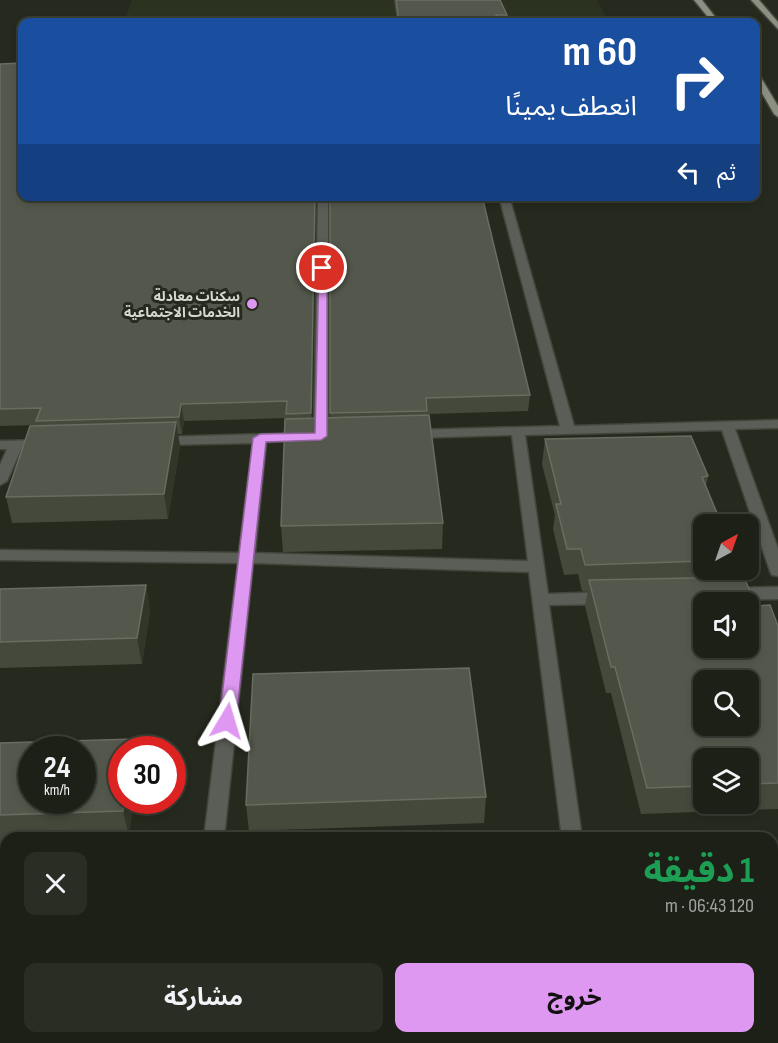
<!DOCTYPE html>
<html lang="ar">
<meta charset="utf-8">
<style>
body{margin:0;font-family:"Sofia Sans Condensed","Noto Sans Arabic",sans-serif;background:#292d23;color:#f1f3f6;direction:rtl;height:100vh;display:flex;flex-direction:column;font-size:22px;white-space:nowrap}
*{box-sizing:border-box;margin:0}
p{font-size:20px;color:#a0a3a1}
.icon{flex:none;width:33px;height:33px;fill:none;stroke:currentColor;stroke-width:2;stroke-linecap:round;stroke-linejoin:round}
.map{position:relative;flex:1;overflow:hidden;direction:ltr}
.sheet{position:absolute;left:0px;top:832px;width:778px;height:212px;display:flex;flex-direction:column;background:#1c2016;border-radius:18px 18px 0 0;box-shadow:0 3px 9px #0003,0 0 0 2px #3a3e35;direction:rtl}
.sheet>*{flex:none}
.top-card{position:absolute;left:18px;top:18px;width:742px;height:183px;border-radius:12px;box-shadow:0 3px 9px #0003,0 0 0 2px #3a3e35;direction:rtl;background:#1a4fa0;color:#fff;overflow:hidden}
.needle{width:39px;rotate:40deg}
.tools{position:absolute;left:693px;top:514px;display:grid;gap:12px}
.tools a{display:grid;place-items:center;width:66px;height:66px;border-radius:12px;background:#1c2016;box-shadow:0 3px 9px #0003,0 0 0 2px #3a3e35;font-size:30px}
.speed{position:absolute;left:18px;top:736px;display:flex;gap:12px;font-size:30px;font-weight:700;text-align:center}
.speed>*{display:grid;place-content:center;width:78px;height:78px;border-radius:50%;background:#1c2016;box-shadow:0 3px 9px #0003,0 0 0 2px #3a3e35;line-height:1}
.speed small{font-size:15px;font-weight:400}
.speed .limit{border:9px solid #d22;background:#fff;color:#111}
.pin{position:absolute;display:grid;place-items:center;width:51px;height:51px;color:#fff;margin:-26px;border:3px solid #fff;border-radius:50%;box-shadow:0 2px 6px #0007}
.me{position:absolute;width:66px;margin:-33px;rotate:7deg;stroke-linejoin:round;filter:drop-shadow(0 0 4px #0008)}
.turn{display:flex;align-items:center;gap:21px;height:126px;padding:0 24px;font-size:27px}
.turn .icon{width:78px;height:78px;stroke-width:2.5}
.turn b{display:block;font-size:42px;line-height:51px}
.then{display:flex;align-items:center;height:57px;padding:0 24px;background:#0003;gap:12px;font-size:22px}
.round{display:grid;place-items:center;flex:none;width:63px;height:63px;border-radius:12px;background:#292d23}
.headline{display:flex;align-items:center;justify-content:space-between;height:102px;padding:0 24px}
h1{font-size:36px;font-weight:700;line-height:45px;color:#1e9e55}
.button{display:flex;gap:12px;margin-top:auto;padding:12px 24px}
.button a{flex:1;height:69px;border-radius:12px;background:#df98f1;color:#111;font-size:24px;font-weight:700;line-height:69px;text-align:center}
.button a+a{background:#292d23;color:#f1f3f6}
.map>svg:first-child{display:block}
.built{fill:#2c3220}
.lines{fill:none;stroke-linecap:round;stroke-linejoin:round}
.street-casing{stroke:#42463a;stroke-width:3}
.primary-casing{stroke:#42463a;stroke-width:3}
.street{fill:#5b5d57;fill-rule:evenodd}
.primary{fill:#8c9084;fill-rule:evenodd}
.wall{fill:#45493c;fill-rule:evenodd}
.shaded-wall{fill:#323629}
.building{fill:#54584c;stroke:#686c61;stroke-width:1.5;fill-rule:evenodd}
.route{fill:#df98f1;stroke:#91639d;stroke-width:1.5}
.poi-dot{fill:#df98f1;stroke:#262a1e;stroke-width:2}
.labels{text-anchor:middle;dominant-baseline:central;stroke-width:6;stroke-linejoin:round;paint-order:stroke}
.far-poi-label{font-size:14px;font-weight:bold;fill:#d5d8d0;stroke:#262a1e;text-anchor:end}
</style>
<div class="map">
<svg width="778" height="1043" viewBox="0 0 778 1043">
<rect width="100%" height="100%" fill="#262a1e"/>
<path class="built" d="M132,0H597L609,22H124Z"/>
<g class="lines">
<defs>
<path id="street" d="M318,196H328V436L321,440L314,436Z
M499,196H509L574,426L778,420V428L735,429L778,549V576L772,575L770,571L722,430L525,435L548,594L606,592L612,594L614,598L612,602L606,604L549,605L582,838H562L529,572L253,563L224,838H204L238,563L0,560V550L239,553L253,443L160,445L153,441L160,437L304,433L309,434L311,437L309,440L266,442L255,553L528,561L512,435L412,438L405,434L412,430L560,426Z
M43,440L48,441L50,444L48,447L21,449L7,481L0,485V465L7,449H0V441Z
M778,587V599L732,600L726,598L724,594L726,590L732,588Z
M772,850H778V868H772Z
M6,872V890L0,891V873Z"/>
<path id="primary" d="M694,0H702L719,22H712Z
M751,0H759L778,22V29Z
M756,74L760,76L778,106V117L774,114L756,83Z"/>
</defs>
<use href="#street" class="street-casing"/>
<use href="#primary" class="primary-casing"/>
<use href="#street" class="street"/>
<use href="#primary" class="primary"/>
</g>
<path class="wall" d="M394,0H500L507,15V22H397Z
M0,64L316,196L312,418H330V196L530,395L528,411L427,414L443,523L442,549L283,552L281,526L286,418L184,421L182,434H178L180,446L168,519L12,523L6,497L37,426V425L0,426Z
M545,439L708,476L706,486L704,525V570H735L733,577L756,606L778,626V809L641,814L611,693H606L585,606L588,591H582L578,574L564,575L553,529L555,515L542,464ZM704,759H748V804H704Z
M146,585L150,611L142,664L0,668V589Z
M0,743L137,750L129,837L95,838H6V842H0Z
M486,797L484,823L249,831L246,805Z
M6,1038H764L762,1043H0Z"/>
<path class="shaded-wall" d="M315,196H316L312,430L311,413Z
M181,404L184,421L182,434L179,417Z
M176,422L180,446L168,519L164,494Z
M146,585L150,611L142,664L137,638Z
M134,739L137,750H132Z
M124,801H134L129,837L123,811Z"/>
<path class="building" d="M396,0H500L507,15H496L498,22H399Z
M22,63V196H315L311,413L286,414L287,401L181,404L179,417L36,421L41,408L0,409V64Z
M330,196H482L530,395L426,398L427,411L330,413Z
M429,415L443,523L281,526L285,419Z
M176,422L164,494L6,497L30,426Z
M691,436L708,476L702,477L722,525H704V561L585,565L581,549H567L556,504H561L545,439Z
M744,577L756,606L770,605L778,626V783L748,784V759H704V786L647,788L615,667H611L589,580ZM704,603H748V648H704ZM704,681H748V726H704Z
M146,585L137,638L0,642V589Z
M469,668L486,797L246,805L253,674Z
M134,739L132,750H122V801H124L123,811L0,815V743ZM32,750H82V801H32Z
M0,947H6V1038H147L0,1043Z"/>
<path class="route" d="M319,266L327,268V436L321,440L266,442L236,721L233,726L227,728L222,726L219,721L253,438L260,434L315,433Z"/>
<circle class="poi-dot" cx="252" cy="304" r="6"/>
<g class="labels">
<g class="far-poi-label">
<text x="240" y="296">سكنات معادلة<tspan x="240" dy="16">الخدمات الاجتماعية</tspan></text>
</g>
</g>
</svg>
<div class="tools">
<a><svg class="needle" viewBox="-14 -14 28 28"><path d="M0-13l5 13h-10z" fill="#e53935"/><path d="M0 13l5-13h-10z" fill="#a0a3a1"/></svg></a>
<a><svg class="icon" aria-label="sound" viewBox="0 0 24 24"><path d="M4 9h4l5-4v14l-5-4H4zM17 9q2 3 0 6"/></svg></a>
<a><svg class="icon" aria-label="search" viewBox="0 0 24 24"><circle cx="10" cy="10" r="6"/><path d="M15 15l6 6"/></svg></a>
<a><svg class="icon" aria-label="layers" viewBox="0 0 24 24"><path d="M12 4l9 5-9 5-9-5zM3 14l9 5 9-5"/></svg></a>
</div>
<div class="speed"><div>24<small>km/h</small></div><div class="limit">30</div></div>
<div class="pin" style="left:322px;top:268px;background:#d93025"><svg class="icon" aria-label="arrive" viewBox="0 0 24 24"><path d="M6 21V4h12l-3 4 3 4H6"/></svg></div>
<svg class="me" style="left:227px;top:721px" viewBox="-20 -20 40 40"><path d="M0-17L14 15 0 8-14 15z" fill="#df98f1" stroke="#fff" stroke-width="4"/></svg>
<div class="top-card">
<div class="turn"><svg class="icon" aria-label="right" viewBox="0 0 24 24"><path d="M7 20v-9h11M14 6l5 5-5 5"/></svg><div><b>60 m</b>انعطف يمينًا</div></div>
<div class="then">ثم<svg class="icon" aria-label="left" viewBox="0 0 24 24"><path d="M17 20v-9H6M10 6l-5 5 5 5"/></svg></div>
</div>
<section class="sheet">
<div class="headline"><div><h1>1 دقيقة</h1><p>120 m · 06:43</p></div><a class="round"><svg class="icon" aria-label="close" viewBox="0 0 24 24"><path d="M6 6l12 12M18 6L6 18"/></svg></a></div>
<div class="button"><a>خروج</a><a>مشاركة</a></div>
</section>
</div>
